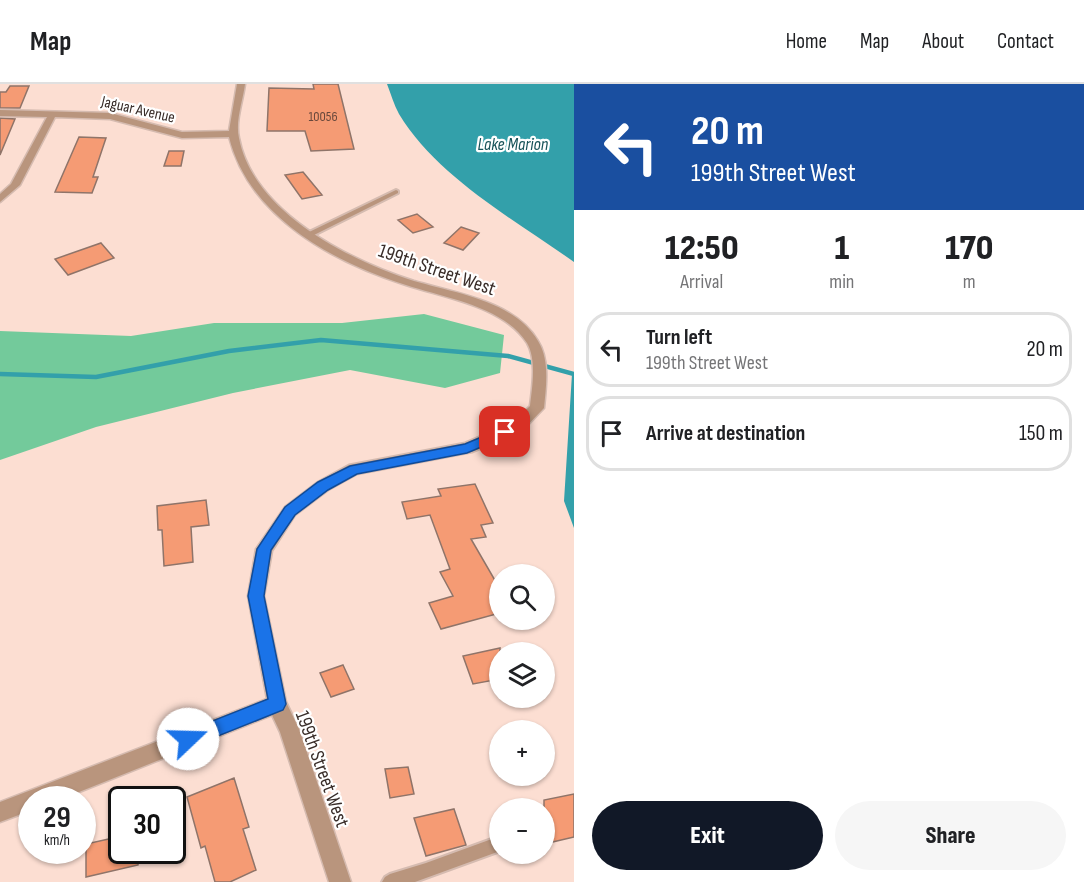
<!DOCTYPE html>
<meta charset="utf-8">
<style>
body{margin:0;font-family:"Sofia Sans Condensed",sans-serif;background:#f6f6f6;color:#202124;height:100vh;display:flex;flex-direction:column;font-size:22px;white-space:nowrap}
*{box-sizing:border-box;margin:0}
p{font-size:20px;color:#757577}
.icon{flex:none;width:33px;height:33px;fill:none;stroke:currentColor;stroke-width:2;stroke-linecap:round;stroke-linejoin:round}
.map{position:relative;flex:1;overflow:hidden}
.panel{display:flex;flex-direction:column;background:#fff;width:510px}
.panel>*{flex:none}
.hud{background:#1a4fa0;color:#fff;overflow:hidden}
.controls{position:absolute;left:489px;top:480px;display:grid;gap:12px}
.controls a{display:grid;place-items:center;width:66px;height:66px;border-radius:50%;background:#fff;box-shadow:0 2px 4px #0004;font-size:30px}
.speed{position:absolute;left:18px;top:702px;display:flex;gap:12px;font-size:30px;font-weight:700;text-align:center}
.speed>*{display:grid;place-content:center;width:78px;height:78px;border-radius:50%;background:#fff;box-shadow:0 2px 4px #0004;line-height:1}
.speed small{font-size:15px;font-weight:400}
.speed .limit{border:3px solid #111;border-radius:9px;background:#fff;color:#111}
.pin{position:absolute;display:grid;place-items:center;width:51px;height:51px;color:#fff;margin:-26px;border-radius:12px;box-shadow:0 3px 9px #0006}
.me{position:absolute;width:66px;margin:-33px;rotate:69deg;stroke-linejoin:round;filter:drop-shadow(0 0 4px #0008)}
.turn{display:flex;align-items:center;gap:21px;height:126px;padding:0 18px;font-size:27px}
.turn .icon{width:78px;height:78px;stroke-width:2.5}
.turn b{display:block;font-size:42px;line-height:51px}
.eta{display:flex;justify-content:space-evenly;align-items:center;height:102px;text-align:center}
.eta b{font-size:36px;font-weight:800;line-height:42px}
.action{display:flex;gap:12px;margin-top:auto;padding:12px 18px}
.action a{flex:1;height:69px;border-radius:36px;background:#111827;color:#fff;font-size:24px;font-weight:800;line-height:69px;text-align:center}
.action a+a{background:#f6f6f6;color:#202124}
ul{padding:0;list-style:none}
li{display:flex;align-items:center;gap:18px;height:75px;margin:0 12px 9px;padding:0 6px;border:3px solid #e0e0e0;border-radius:24px}
li div{flex:1}
li b{display:block;font-size:22px}
li em{font-style:normal}
header{display:flex;align-items:center;gap:36px;box-sizing:border-box;height:84px;padding:0 30px;background:#fff;border-bottom:2px solid #e0e0e0}
header strong{font-size:28px}
nav{display:flex;gap:33px;margin-inline-start:auto;font-size:21px}
main{display:flex;flex:1;min-height:0}
.map>svg:first-child{display:block}
.green{fill:#73ca9b}
.water{fill:#33a0aa}
.lines{fill:none;stroke-linecap:round;stroke-linejoin:round}
.stream{stroke:#33a0aa;stroke-width:4.5}
.building{fill:#f59b74;stroke:#8f7469;stroke-width:1.5}
.service-casing{stroke:#d5bbb0;stroke-width:4}
.minor-casing{stroke:#d5bbb0;stroke-width:3}
.service{fill:#b9957d;fill-rule:evenodd}
.minor{fill:#b9957d;fill-rule:evenodd}
.route{fill:#1a73e8;stroke:#114b97;stroke-width:1.5}
.labels{text-anchor:middle;dominant-baseline:central;stroke-width:4.5;stroke-linejoin:round;paint-order:stroke}
.far-number-label{font-size:14px;fill:#68483c}
.far-street-label{font-size:16px;fill:#392d29;stroke:#fff}
.far-water-label{font-size:18px;font-style:italic;fill:#175359;stroke:#fff}
.street-label{font-size:20px;fill:#392d29;stroke:#fff}
</style>
<header>
<strong>Map</strong>
<nav><a>Home</a><a>Map</a><a>About</a><a>Contact</a></nav>
</header>
<main>
<div class="map">
<svg width="574" height="798" viewBox="0 0 574 798">
<rect width="100%" height="100%" fill="#fcded2"/>
<path class="green" d="M424,230L504,251L500,289L445,304L350,286L233,309L96,343L0,376V247L131,252L214,239H342Z"/>
<path class="water" d="M387,0H574V178C515,136 437,93 399,30C394,21 391,10 387,0Z
M574,289V444L564,417L572,290Z"/>
<g class="lines">
<path class="stream" d="M0,290L96,293L229,267L321,256L508,272L574,290"/>
</g>
<path class="building" d="M313,0H338L354,65L311,67L305,47H267L269,4L314,5Z
M10,2H29L20,24H0V8H6Z
M0,34L15,35L0,71Z
M79,53L106,54L93,93H98L92,109L55,108Z
M169,67H184L181,82H164Z
M303,88L322,111L302,115L285,91Z
M417,130L433,143L413,149L398,136Z
M461,143L479,149L463,166L444,159Z
M101,159L114,174L68,191L55,175Z
M475,400L493,439L481,441L486,453L471,455L500,505V529L441,545L429,519L453,512L440,488L450,485L430,431L407,435L402,418L441,412L438,405Z
M206,416L209,441L191,443L193,478L164,482L162,446H158L157,422Z
M500,564V595L473,600L463,572Z
M343,581L354,605L331,613L320,589Z
M408,683L414,710L390,714L385,685Z
M234,694L249,743L243,745L256,786L230,798H215L205,762L201,764L187,713Z
M574,710V753L544,760V716Z
M454,725L466,761L426,772L414,734Z
M122,752V766H138V781L86,793V760Z"/>
<g class="lines">
<defs>
<path id="service" d="M396,106L398,107V109L312,152L305,150Z
M500,752V767L415,798H382L385,793L390,790L426,779Z"/>
<path id="minor" d="M237,0H245C243,17 235,37 239,54C253,128 349,176 414,197C455,209 515,217 538,257C550,276 546,303 544,324L522,347L472,368L357,390L328,406L295,431L272,467L264,512L286,618L299,645L351,798H329L280,648L272,631L59,716H32V726L0,738V718L267,615L248,512L256,465L285,423L318,398L349,381L465,359L512,339L530,322C532,304 537,276 527,259C503,222 445,214 406,201C333,178 249,133 229,53L182,54L110,35L55,33L20,101L0,118V110L11,100L47,33L0,32V26L110,29L182,48L229,47Z"/>
</defs>
<use href="#service" class="service-casing"/>
<use href="#minor" class="minor-casing"/>
<use href="#service" class="service"/>
<use href="#minor" class="minor"/>
</g>
<path class="route" d="M505,343L510,345L511,348L510,351L467,369L357,390L328,406L295,431L271,466L264,512L286,620L283,626L188,664L182,661L179,655L182,649L268,615L248,512L257,465L285,423L318,398L350,382L465,360Z"/>
<g class="labels">
<g class="far-number-label">
<text x="323" y="32">10056</text>
</g>
<g class="far-street-label">
<text transform="translate(138 26) rotate(13)">Jaguar Avenue</text>
</g>
<g class="far-water-label">
<text x="513" y="60">Lake Marion</text>
</g>
<g class="street-label">
<text transform="translate(437 186) rotate(19)">199th Street West</text>
<text transform="translate(322 685) rotate(70)">199th Street West</text>
</g>
</g>
</svg>
<div class="controls">
<a><svg class="icon" aria-label="search" viewBox="0 0 24 24"><circle cx="10" cy="10" r="6"/><path d="M15 15l6 6"/></svg></a>
<a><svg class="icon" aria-label="layers" viewBox="0 0 24 24"><path d="M12 4l9 5-9 5-9-5zM3 14l9 5 9-5"/></svg></a>
<a>+</a>
<a>−</a>
</div>
<div class="speed"><div>29<small>km/h</small></div><div class="limit">30</div></div>
<div class="pin" style="left:505px;top:348px;background:#d93025"><svg class="icon" aria-label="arrive" viewBox="0 0 24 24"><path d="M6 21V4h12l-3 4 3 4H6"/></svg></div>
<svg class="me" style="left:188px;top:655px" viewBox="-20 -20 40 40"><circle r="19" fill="#fff"/><path d="M0-13L10 11 0 6-10 11z" fill="#1a73e8"/></svg>
</div>
<section class="panel">
<div class="hud">
<div class="turn"><svg class="icon" aria-label="left" viewBox="0 0 24 24"><path d="M17 20v-9H6M10 6l-5 5 5 5"/></svg><div><b>20 m</b>199th Street West</div></div>
</div>
<div class="eta">
<div><b>12:50</b><p>Arrival</p></div>
<div><b>1</b><p>min</p></div>
<div><b>170</b><p>m</p></div>
</div>
<ul>
<li><svg class="icon" aria-label="left" viewBox="0 0 24 24"><path d="M17 20v-9H6M10 6l-5 5 5 5"/></svg><div><b>Turn left</b><p>199th Street West</p></div><em>20 m</em></li>
<li><svg class="icon" aria-label="arrive" viewBox="0 0 24 24"><path d="M6 21V4h12l-3 4 3 4H6"/></svg><div><b>Arrive at destination</b></div><em>150 m</em></li>
</ul>
<div class="action"><a>Exit</a><a>Share</a></div>
</section>
</main>
